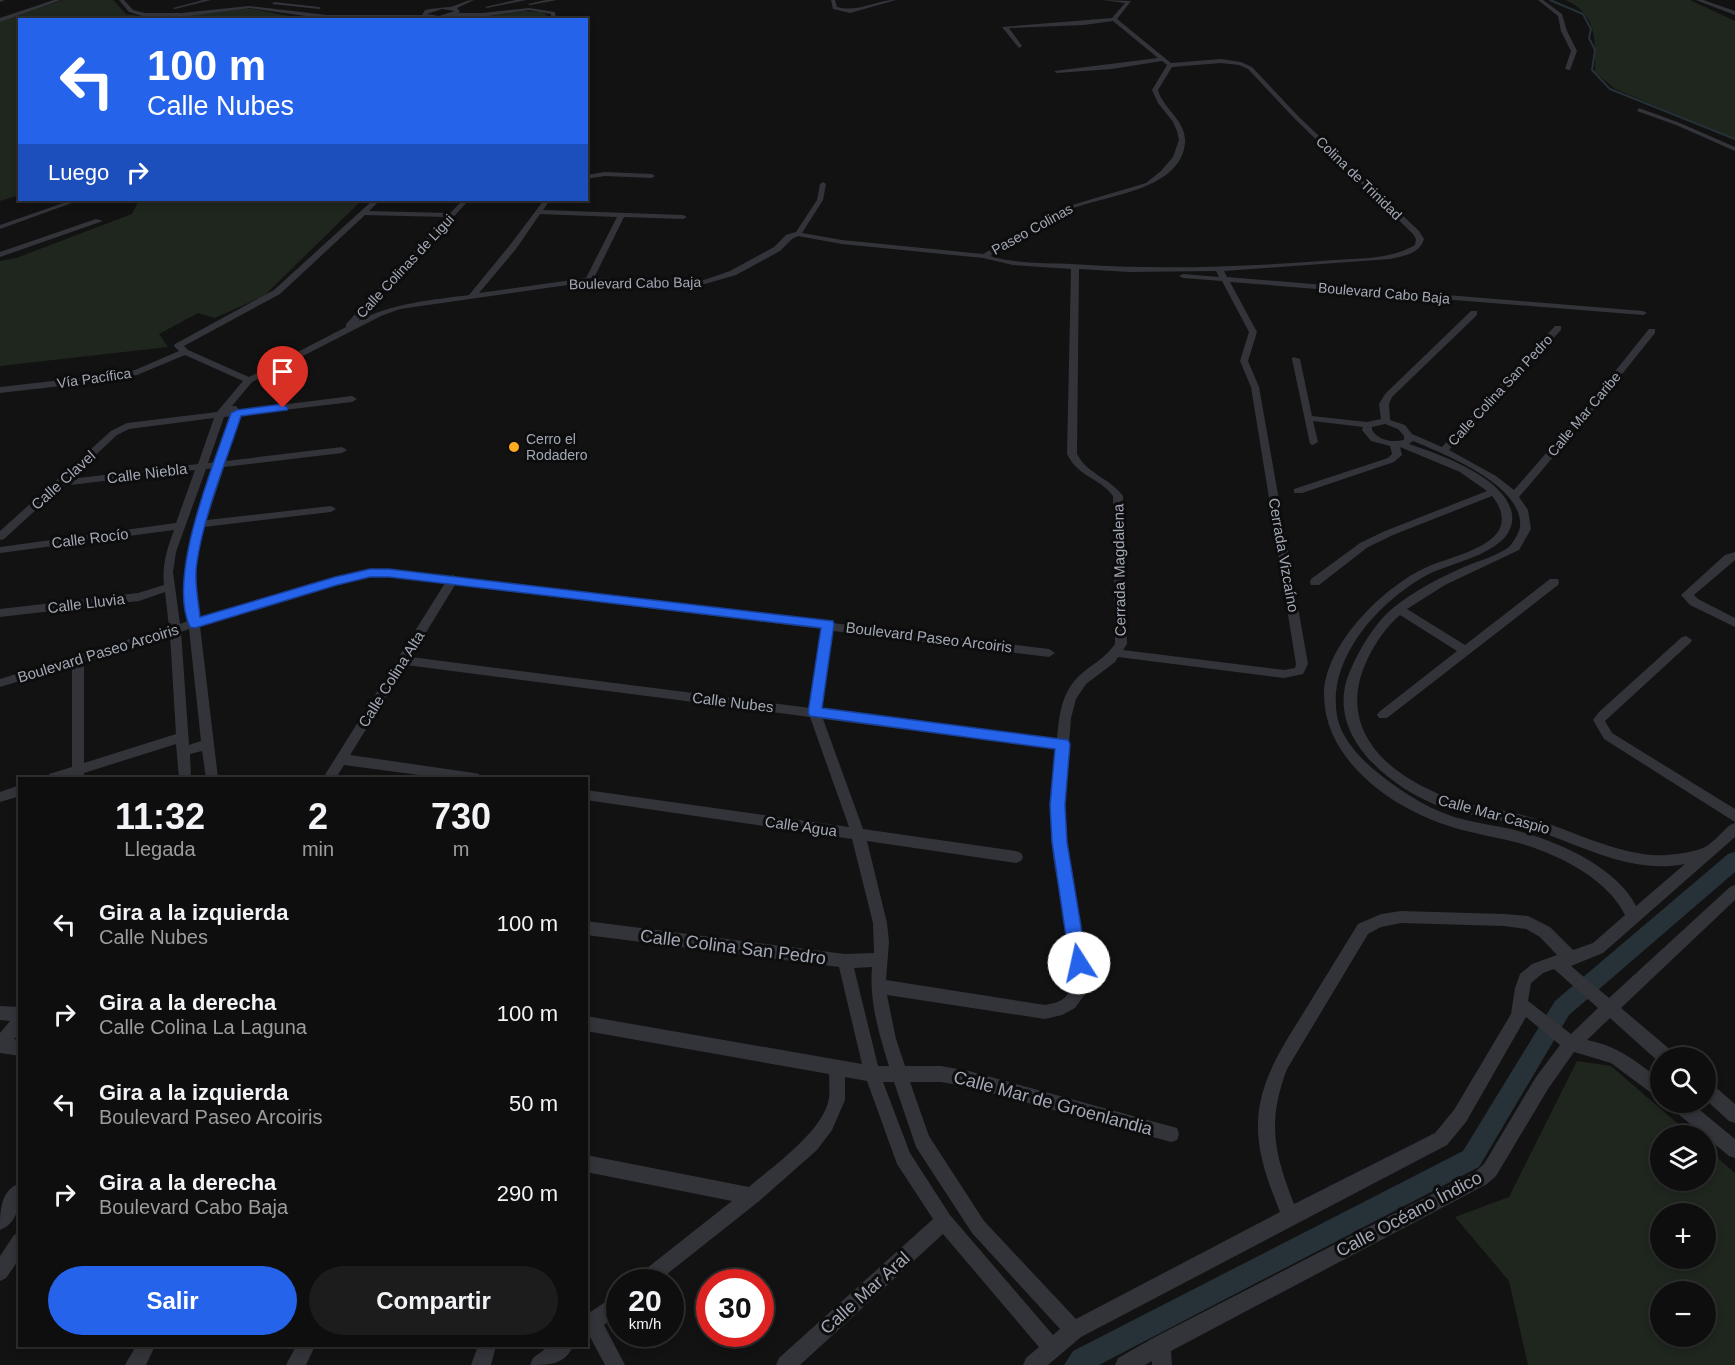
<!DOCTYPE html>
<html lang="es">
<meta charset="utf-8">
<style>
body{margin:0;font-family:Arial,sans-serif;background:#1c1c1c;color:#f1f3f6;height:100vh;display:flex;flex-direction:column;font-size:22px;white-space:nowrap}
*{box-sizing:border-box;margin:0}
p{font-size:20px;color:#9b9c9e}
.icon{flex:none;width:33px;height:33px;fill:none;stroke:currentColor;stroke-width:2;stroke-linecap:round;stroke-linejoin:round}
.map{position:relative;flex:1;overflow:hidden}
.sheet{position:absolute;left:18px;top:777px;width:570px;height:570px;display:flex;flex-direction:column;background:#0e0e0e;border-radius:0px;box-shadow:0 3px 9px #0003,0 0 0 2px #2e2e2e}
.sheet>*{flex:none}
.guide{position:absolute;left:18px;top:18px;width:570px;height:183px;border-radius:0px;box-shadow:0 3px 9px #0003,0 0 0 2px #2e2e2e;background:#2563eb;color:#fff;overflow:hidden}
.buttons{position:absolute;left:1650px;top:1047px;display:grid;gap:12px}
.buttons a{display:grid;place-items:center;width:66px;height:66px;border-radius:50%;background:#0e0e0e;box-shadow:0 3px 9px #0003,0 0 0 2px #2e2e2e;font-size:30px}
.speed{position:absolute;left:606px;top:1269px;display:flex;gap:12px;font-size:30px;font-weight:700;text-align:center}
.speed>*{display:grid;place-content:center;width:78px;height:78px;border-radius:50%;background:#0e0e0e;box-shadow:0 3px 9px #0003,0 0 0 2px #2e2e2e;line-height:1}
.speed small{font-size:15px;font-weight:400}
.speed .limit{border:9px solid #d22;background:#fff;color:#111}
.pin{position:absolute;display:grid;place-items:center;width:51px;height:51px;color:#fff;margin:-62px -26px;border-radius:50% 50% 50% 0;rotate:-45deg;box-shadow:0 0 6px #0007}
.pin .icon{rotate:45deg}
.me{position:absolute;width:66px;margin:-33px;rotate:350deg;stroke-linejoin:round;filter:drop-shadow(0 0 4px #0008)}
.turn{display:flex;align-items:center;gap:21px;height:126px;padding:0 30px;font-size:27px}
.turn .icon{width:78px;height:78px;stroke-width:2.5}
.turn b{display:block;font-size:42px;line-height:51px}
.then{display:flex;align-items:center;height:57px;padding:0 30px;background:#0003;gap:12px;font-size:22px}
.eta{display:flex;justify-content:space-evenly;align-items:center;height:102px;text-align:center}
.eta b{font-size:36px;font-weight:800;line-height:42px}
.button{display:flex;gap:12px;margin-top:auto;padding:12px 30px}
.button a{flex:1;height:69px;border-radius:36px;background:#2563eb;color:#fff;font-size:24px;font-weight:800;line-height:69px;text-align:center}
.button a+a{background:#1c1c1c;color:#f1f3f6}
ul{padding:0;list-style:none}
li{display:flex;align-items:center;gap:18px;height:90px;padding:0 30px}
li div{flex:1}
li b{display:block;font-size:22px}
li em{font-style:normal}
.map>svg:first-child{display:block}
.green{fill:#1e261e;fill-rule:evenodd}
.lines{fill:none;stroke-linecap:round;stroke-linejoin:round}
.stream{stroke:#273138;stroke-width:2}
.canal{fill:#273138;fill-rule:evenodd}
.street{fill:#323439;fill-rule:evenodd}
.route{fill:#2563eb;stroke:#184099;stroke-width:1.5}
.poi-dot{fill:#feac1f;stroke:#0d0d0e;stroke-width:2}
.labels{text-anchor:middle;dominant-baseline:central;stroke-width:6;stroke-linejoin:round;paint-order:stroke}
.far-street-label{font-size:14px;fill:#a2a8b5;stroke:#0d0d0e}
.far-poi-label{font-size:14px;fill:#a2a8b5;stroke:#0d0d0e;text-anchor:start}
.street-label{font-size:15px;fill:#a2a8b5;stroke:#0d0d0e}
.near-street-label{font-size:18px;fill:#a2a8b5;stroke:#0d0d0e}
</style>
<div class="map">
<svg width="1735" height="1365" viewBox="0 0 1735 1365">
<rect width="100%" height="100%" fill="#121213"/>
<path class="green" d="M63,0H113L126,14L155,18L247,8L295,17L372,19L20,20L19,195L0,201V21Z
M1565,0H1690L1735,21V139L1615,89L1595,72C1595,41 1598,14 1565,0Z
M524,11L541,12L546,14L547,19L464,20Z
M139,200H362L264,296L215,318L198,313L159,334L168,347L0,366V261L16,258L132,214Z
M1577,1061L1611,1066L1691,1135L1660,1136V1180H1706V1148L1735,1173V1365H1528L1509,1281L1455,1217L1509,1197ZM1660,1214H1706V1258H1660ZM1660,1292H1706V1336H1660Z"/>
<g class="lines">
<path class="stream" d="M1550,0L1583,14L1591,29L1589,38L1595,50L1592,70L1610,89L1735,139"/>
<path class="canal" d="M1735,852V872L1569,1015L1479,1167L1099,1365H1064L1073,1351L1463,1151L1555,1001L1728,854Z"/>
<path class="street" d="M0,0H5L0,2Z
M54,0H61L0,22V18Z
M119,0H124L133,10L145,13H181L249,6L327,15H422L425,10C434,8 442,8 450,7C459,5 465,0 474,0L457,8L460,12L458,13H482L529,8L555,12L556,20H551V14L529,10L482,17L452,16L439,20L427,17L327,19L249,8L181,17H145L129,12ZM442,9L455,11L439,16L427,14Z
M203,0H211L175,9L173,8Z
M516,0H526L487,8L485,7Z
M546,0H557L530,5L528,4Z
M831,0H835L837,7C859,13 875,0 896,0L850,13L833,9Z
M1102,0L1131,1L1117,19L1171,63L1221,59L1241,62L1252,67L1299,117L1419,231L1424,239C1420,254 1403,256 1390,259L1224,271L1227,277L1643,311L1647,313L1643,315L1230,282L1257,332L1248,361L1259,387L1308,664L1303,674L1284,678L1118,657L1115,662L1086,684L1076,699L1071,718L1064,805L1067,856L1086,963L1085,994L1075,1008L1062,1015L1045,1019L887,995L896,1039L905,1066H941L969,1071L1177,1128L1179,1134L1177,1140L1171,1142L969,1087L941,1082H910L929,1136L984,1221L1076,1319L1280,1212C1269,1184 1257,1154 1258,1123C1259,1079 1285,1043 1307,1007C1324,979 1341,952 1358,924L1381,914L1401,911L1504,914L1528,916L1550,927L1573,950L1593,943L1625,915C1607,878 1557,854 1519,843C1497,837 1474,834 1452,827C1395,810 1325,762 1324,696C1323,646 1384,586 1427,567C1447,558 1483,551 1497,533C1506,522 1501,506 1492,496L1393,535L1368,547L1319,585H1311L1310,582L1311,579L1360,543L1385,531L1487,491L1460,472L1400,447L1402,455L1394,462L1302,493H1294V489L1388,458L1392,454L1390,446L1371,441L1362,430L1363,427L1313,421L1318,442L1313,445L1310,444L1292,359L1293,357L1300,359L1312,416L1367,422L1381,419L1379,404L1385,394L1471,311H1477V315L1392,397L1389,404L1390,420L1405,425L1412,434L1442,447L1555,326H1561V330L1449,450L1496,476L1514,490L1588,405L1649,329H1655V333L1594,409L1519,497L1528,510L1531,529L1519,550L1445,585L1407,609L1465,645L1550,579H1558L1559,582L1558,585L1387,718H1379L1377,715L1379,712L1457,651L1400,615C1386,627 1376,642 1368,658C1335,726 1383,772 1444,796C1472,808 1503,808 1532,818C1573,831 1624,858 1667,855C1678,854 1693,852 1703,848C1712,844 1722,832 1730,825L1735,823V837L1603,953L1571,966L1609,998L1730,887L1735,885V900L1621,1008L1673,1052L1675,1058H1660V1063L1610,1018L1587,1040C1618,1046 1635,1061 1660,1079V1097L1654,1095L1611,1063L1574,1052L1548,1089L1496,1176L1487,1184L1171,1351L1172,1365H1152V1361L1145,1365H1115L1118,1358L1155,1337L1475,1172L1484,1164L1536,1077L1560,1045L1526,1017L1466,1122L1447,1145L1081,1337L1048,1365H1023L1026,1358L1039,1347L943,1234L800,1365H776L779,1358L933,1219L897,1164L867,1081L845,1077V1100L832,1130L817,1150L758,1202L657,1282H634L637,1276L732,1201L586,1172V1155L749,1187C773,1166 824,1131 829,1098C830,1090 829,1082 829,1074L586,1031V1016L862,1064L839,967L586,935V921L845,954L874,953L873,923L852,839L586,800V790L849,827L810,717L406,665L350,755L474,773L479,774L480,778H441L344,765L336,778H323L445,583L389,577H370L318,589L200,626L218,778H206L202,751L190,754L191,778H179L176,744L84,773V778H48L49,774L72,767V665L0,687V679L169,627L165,592L139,601L0,617V609L138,593L164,585C162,565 167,549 174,530L0,553V547L176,523L195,470L62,486L4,539L0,540V531L111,431L127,423L217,412L243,381L185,355L137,375L105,381L0,393V387L105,375L135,370L179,351L174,346L175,344L274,290L373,200H380L369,211L450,213L463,200H469L358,321C393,303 431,300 469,295L510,245L544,200H550L543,210L683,215L687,217L683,219L624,217L594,278L704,280L730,271L774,247L786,235L796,232L817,200L820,184L823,182L826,184L823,200L802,233L842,240L983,254L1069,206L1146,183L1161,171L1173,157L1179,140L1177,131L1173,122L1158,103L1152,90L1167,65L1162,61L1112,69L1057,73L1054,71L1158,58L1113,21L1084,25L1009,28L1022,46L1019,48L1002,27L1112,18L1125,3ZM1221,63L1239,65L1248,69L1295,119L1413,234L1416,239L1415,245C1388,261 1352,258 1321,261C1238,267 1155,270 1072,264C1045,263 1016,264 990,256C1009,245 1028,234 1046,224C1055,219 1064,212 1074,208C1107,195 1182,190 1185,142C1186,120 1163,109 1158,90L1172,67ZM540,214L617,217L586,278L479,293L516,249ZM365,215L446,217L346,324V327L249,377L188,350L184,346L280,294ZM798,236L842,244L983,258L1013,265L1071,269L1067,454C1079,478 1099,477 1113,496L1115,644C1103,661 1091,664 1077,678C1061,695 1059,717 1057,739L822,709L833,631L1049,657L1055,653L1049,649L458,578L453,575L449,577L389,569H370L312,583L199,618L195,563L204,527L331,512L336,509L331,506L207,520L224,467L342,453L347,450L342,447L226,461L241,415L352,402L357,399L352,396L239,410L236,406H232L252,382L381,316L400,309L589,282L705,284L736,275L780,251L792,239ZM1079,269L1129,272L1216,271L1219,277L1183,274L1179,276L1183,278L1222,281L1249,332L1240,361L1251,387L1296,664L1295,668L1284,670L1123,650L1127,644L1123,496C1110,478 1087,474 1077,454ZM231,416L216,462L208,463L224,417ZM214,418L198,464L70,479L117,435L129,429ZM1385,424L1398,429L1404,436V440C1392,443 1378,440 1372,430V427ZM1413,441C1444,454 1524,485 1520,527C1519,533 1513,543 1509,547C1497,556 1478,561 1464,567C1439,578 1414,591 1393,608C1374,624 1360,648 1350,671C1322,735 1391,789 1444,808C1473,817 1503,819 1532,829C1580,845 1633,875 1685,864L1636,906C1615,865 1554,840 1511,829C1492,825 1472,822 1454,817C1424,807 1396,788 1372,768C1357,755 1341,737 1337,716C1327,657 1380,601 1427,575C1451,563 1480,559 1501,541C1507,536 1511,529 1512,522C1517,481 1439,454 1409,444ZM214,468L195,524L185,563L188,621L180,624L173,572L176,552L206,469ZM455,585L822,629L810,708L411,657ZM189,629L201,741L189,745L181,632ZM170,635L176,734L84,763V662ZM823,719L1056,749C1052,785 1049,819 1053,855C1056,884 1080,970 1069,992C1064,1002 1054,1003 1045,1005L886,980L889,942L887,923L867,841L1016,863L1021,861L1023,857L1021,853L1016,851L863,829ZM1401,923L1504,926L1526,929L1540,937L1557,955L1532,964L1520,974L1515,988L1511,1014L1454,1110L1435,1133L1294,1204C1274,1153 1267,1122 1287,1069L1368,934L1381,927ZM872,967C869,1001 879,1034 889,1066H878L854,968ZM1554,969L1598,1008L1571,1034L1528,1001L1531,983L1543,973ZM883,1082H894L916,1147L972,1233L1060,1329L1053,1335L950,1215L910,1153Z
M1538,0H1543L1562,14L1567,31L1577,51L1570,70L1565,69L1571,51L1561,31L1558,16Z
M1696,0H1703L1735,11V15Z
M274,2L319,7L321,8L319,9L272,4Z
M1639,108L1680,123L1735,147V151L1676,125L1637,111Z
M605,172L652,174L655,176L652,178L605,176L586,179V175Z
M72,200H80L0,229V225Z
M96,219L103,221L0,257V252Z
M1735,552V560L1694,595L1698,599L1735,618V627L1690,605L1681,595L1725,555Z
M1686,636L1692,640L1690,643L1605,721L1612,733L1735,809V822L1604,739L1593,720L1599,712L1682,637Z
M20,785V796L0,802V792Z
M0,1006L20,1007V1033L14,1039L20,1040V1056L0,1053V1033L10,1021L0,1020Z
M1706,1082L1712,1084L1735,1104V1123L1729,1121L1706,1100Z
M1669,1102H1690L1735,1139V1158L1729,1156L1671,1108Z
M20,1183C20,1200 20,1222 0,1230C0,1212 0,1190 20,1183Z
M20,1232V1258L6,1278L0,1281V1256L14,1235Z
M620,1292V1313L604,1325L625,1365H605L589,1335H586V1315Z
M136,1346H155L146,1365H125Z
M296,1346H315L306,1365H286Z
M478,1346H496L491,1365H471Z
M549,1346H573C565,1365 549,1365 530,1365L533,1358Z"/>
</g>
<path class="route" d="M283,404L288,408L287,410L241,416C226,462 204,514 197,562C194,580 198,599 200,617L335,577L370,569H389L833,621L834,624L822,708L1068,740L1070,744L1065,805L1067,842L1087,963L1085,968L1079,970L1073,968L1070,963L1052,842L1050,805L1055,749L810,716L808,713L821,628L389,577H370L337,585L195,628L190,627C166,577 214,464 231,413L237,410Z"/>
<circle class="poi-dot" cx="514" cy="447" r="6"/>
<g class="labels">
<g class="far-street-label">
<text transform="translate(1359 178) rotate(44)">Colina de Trinidad</text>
<text transform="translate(1032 229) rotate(-29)">Paseo Colinas</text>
<text transform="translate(405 266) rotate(-47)">Calle Colinas de Ligui</text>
<text transform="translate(635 283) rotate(-1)">Boulevard Cabo Baja</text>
<text transform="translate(1384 293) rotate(5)">Boulevard Cabo Baja</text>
<text transform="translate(94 378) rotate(-8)">Vía Pacífica</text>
<text transform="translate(1500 390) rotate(-47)">Calle Colina San Pedro</text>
<text transform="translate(1584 414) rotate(-50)">Calle Mar Caribe</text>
</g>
<g class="far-poi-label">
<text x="526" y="439">Cerro el<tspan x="526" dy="16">Rodadero</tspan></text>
</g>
<g class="street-label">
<text transform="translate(147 473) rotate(-7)">Calle Niebla</text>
<text transform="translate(63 480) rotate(-42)">Calle Clavel</text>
<text transform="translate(90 538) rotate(-7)">Calle Rocío</text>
<text transform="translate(1284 555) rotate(80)">Cerrada Vizcaíno</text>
<text transform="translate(1119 570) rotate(-91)">Cerrada Magdalena</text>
<text transform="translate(86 603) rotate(-7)">Calle Lluvia</text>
<text transform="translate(929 637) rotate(7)">Boulevard Paseo Arcoiris</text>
<text transform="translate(98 653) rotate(-17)">Boulevard Paseo Arcoiris</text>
<text transform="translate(391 679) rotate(-58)">Calle Colina Alta</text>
<text transform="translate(733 702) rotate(7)">Calle Nubes</text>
<text transform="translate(1494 814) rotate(15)">Calle Mar Caspio</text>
<text transform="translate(801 826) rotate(8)">Calle Agua</text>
</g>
<g class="near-street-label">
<text transform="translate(733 947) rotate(7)">Calle Colina San Pedro</text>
<text transform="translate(1053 1103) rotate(15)">Calle Mar de Groenlandia</text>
<text transform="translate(1409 1214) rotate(-28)">Calle Océano Índico</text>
<text transform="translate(865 1293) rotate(-42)">Calle Mar Aral</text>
</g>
</g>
</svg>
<div class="buttons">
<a><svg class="icon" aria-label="search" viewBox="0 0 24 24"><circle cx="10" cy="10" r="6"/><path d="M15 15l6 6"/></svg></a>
<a><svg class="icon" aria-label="layers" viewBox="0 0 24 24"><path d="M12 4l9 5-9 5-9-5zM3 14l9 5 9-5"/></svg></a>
<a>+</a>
<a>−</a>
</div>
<div class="speed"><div>20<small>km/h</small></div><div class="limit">30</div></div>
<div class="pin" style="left:283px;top:408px;background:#d93025"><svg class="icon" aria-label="arrive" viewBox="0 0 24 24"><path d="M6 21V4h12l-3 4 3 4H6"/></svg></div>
<svg class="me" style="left:1079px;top:963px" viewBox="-20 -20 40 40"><circle r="19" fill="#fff"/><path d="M0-13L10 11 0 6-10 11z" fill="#2563eb"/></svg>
<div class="guide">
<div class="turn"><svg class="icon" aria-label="left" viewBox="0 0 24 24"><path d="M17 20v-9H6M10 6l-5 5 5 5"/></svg><div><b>100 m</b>Calle Nubes</div></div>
<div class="then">Luego<svg class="icon" aria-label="right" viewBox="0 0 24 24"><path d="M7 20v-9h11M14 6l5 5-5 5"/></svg></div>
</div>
<section class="sheet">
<div class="eta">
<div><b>11:32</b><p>Llegada</p></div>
<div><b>2</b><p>min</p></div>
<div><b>730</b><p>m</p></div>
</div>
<ul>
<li><svg class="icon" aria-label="left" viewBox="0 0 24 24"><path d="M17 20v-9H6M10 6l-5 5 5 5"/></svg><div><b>Gira a la izquierda</b><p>Calle Nubes</p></div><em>100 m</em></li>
<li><svg class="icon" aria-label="right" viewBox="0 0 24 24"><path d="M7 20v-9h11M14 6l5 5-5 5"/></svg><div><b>Gira a la derecha</b><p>Calle Colina La Laguna</p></div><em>100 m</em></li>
<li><svg class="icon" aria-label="left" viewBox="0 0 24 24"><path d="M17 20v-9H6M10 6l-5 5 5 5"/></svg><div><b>Gira a la izquierda</b><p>Boulevard Paseo Arcoiris</p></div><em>50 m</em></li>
<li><svg class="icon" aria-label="right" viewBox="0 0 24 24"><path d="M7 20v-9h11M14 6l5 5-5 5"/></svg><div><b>Gira a la derecha</b><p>Boulevard Cabo Baja</p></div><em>290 m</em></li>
</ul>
<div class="button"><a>Salir</a><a>Compartir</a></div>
</section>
</div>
